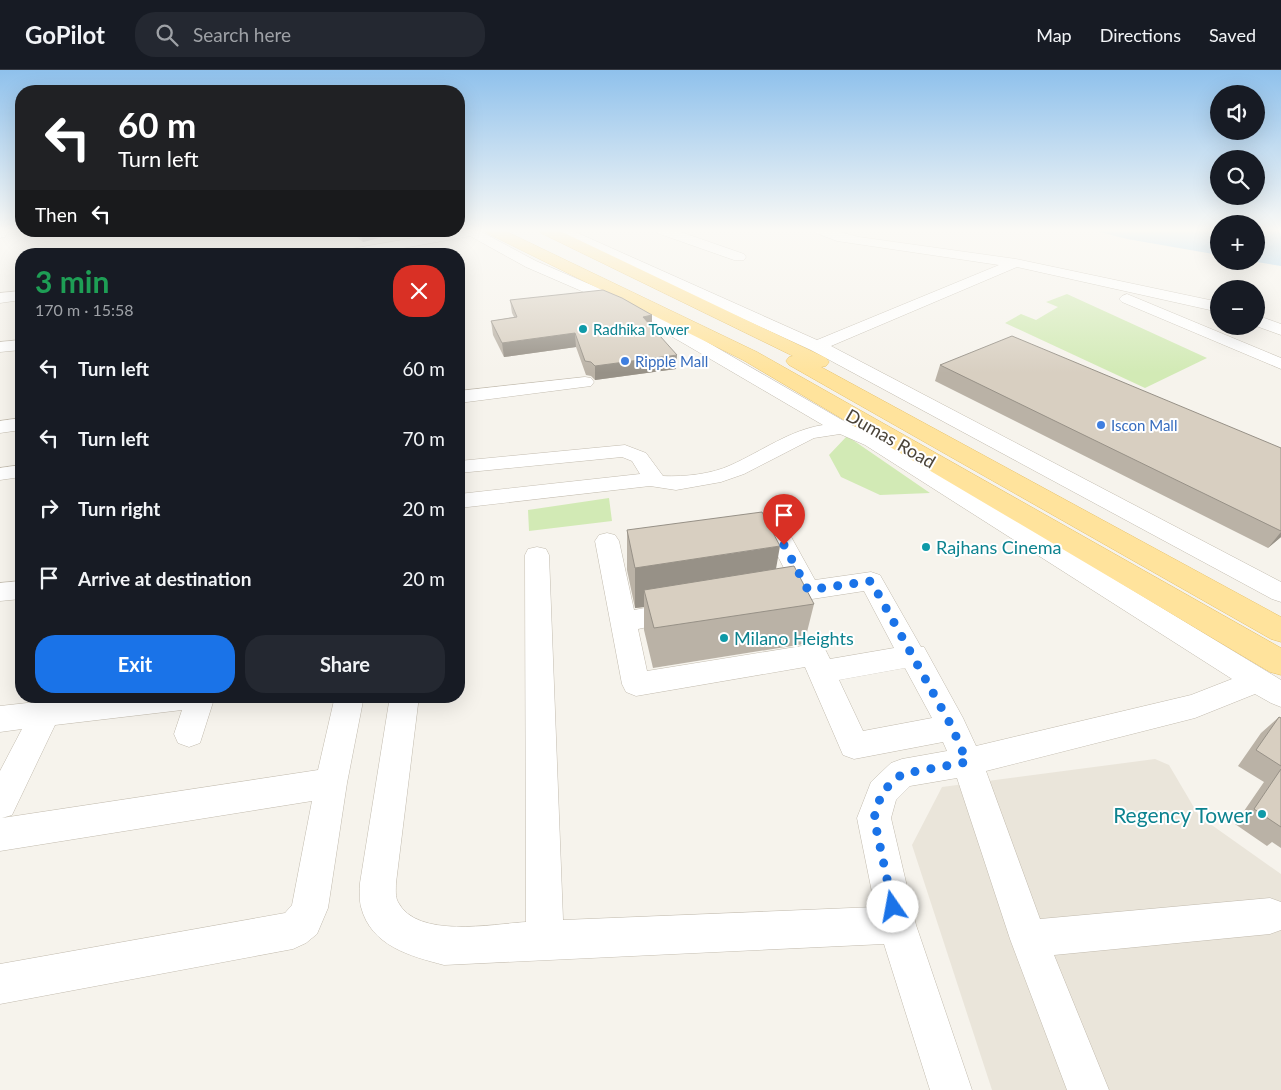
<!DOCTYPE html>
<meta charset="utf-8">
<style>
body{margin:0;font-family:Lato,sans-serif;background:#242831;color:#f1f3f6;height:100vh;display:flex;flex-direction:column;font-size:19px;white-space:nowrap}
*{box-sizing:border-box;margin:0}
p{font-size:16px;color:#9ea1a6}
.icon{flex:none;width:28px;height:28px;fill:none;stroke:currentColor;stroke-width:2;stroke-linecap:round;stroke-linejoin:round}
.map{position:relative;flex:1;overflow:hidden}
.panel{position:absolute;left:15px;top:178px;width:450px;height:455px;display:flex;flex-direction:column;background:#171b24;border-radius:20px;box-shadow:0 5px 20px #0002}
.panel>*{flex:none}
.hud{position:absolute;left:15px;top:15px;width:450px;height:152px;border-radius:20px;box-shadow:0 5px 20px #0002;background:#202124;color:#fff;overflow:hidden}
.tools{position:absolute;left:1210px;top:15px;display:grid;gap:10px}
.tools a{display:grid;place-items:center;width:55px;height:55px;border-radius:50%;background:#171b24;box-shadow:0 5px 20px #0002;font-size:25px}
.pin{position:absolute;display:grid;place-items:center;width:42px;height:42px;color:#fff;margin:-51px -21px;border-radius:50% 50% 50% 0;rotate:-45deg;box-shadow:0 0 5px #0007}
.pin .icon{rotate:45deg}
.me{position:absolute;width:55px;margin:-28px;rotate:348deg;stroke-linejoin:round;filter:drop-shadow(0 0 4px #0008)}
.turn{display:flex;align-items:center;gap:18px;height:105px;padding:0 20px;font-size:22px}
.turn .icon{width:65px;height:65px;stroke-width:2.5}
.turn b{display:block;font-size:35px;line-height:42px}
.then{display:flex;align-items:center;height:48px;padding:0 20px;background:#0003;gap:10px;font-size:19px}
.round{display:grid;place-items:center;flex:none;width:52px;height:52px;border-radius:20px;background:#242831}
.overview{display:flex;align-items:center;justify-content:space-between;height:85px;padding:0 20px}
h1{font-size:30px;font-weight:700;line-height:38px;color:#1e9e55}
.cta{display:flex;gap:10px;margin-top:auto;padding:10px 20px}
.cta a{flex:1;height:58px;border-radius:20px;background:#1a73e8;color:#fff;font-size:20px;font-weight:700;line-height:58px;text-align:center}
.cta a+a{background:#242831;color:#f1f3f6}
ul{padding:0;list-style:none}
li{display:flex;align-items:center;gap:15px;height:70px;padding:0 20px}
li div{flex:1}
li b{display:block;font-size:19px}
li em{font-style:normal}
header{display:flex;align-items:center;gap:30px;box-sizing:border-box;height:70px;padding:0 25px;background:#171b24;border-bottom:1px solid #363941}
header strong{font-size:24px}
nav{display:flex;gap:28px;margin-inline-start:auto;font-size:18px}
.search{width:350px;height:45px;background:#242831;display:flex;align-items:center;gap:12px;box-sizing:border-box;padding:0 18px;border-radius:20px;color:#9ea1a6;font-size:19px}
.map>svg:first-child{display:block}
.residential{fill:#eae5da}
.green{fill:#d2eab5}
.water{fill:#a9d4f2}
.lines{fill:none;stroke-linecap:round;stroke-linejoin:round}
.minor-casing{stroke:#c2bbae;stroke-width:1}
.major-casing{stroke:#e6c16a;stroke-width:1}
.minor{fill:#fff;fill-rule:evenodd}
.major{fill:#ffe39c;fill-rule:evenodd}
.wall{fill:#bab2a6}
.shaded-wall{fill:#979187}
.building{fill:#d8cfc1;stroke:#979187}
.route{stroke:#1a73e8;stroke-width:9;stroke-dasharray:0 16.2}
.culture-dot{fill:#0f9aa8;stroke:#fff;stroke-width:2}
.shop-dot{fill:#3f7fe0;stroke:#fff;stroke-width:2}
.labels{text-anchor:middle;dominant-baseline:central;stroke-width:4;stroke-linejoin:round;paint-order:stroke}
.far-culture-label{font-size:15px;fill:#0d838f;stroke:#fff;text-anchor:start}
.far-shop-label{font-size:15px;fill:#366cbe;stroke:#fff;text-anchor:start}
.street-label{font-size:18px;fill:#4b4439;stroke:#fff}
.culture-label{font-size:18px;fill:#0d838f;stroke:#fff;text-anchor:start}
.near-culture-label{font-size:21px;fill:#0d838f;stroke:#fff;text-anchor:end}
</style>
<header>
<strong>GoPilot</strong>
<div class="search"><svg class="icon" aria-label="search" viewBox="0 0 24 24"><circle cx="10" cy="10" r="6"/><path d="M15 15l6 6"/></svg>Search here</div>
<nav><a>Map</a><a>Directions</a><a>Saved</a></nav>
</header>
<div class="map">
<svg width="1281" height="1020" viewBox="0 0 1281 1020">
<rect width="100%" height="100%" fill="#f6f3ec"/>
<path class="residential" d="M1155,689L1169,695L1199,746L1281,804V1020H992L912,775L942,717Z"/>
<path class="green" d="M1067,224L1207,288L1145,318L1005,253L1021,244L1036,250L1058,237L1046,232Z
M847,366L930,423L880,425L841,407L829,385Z
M609,428L612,451L529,461L528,440Z"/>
<path class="water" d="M1092,160H1219V185L1127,169Z
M1256,160H1281V196L1251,191H1256Z"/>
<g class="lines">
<defs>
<path id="minor" d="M0,160H8L5,167L0,168Z
M459,160H478L536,191L633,233L695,265L849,354L879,367L1281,610V637L1271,633L1255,624L1195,648L986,701L1040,849L1270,828L1281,832V860L1270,864L1054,885L1109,1020H1067L1010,869L957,708L910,716L896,730L891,748L916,855L972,1020H930L884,874L444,895C410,886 371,876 361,837C359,830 360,820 360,813L390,626H419L396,813C396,819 395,827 398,832C417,869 492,854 526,852L525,485L528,479L537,477L546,479L549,485L563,850L875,837L857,748L871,712L891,693L902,689L947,681L943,672L854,689L843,685L805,597L636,626L626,622L622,614L595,471L599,465L607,463L615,465L619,471L634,540L677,532L686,535L690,542L686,549L638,559L647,601L814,574L824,577L830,589L894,578L864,521L773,535L764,533L760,526L764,519L792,514L764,459L768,454L776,451L784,454L815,510L871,502L880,505L921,577H924L963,648L976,676L1191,625L1232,609L865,375L840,364L814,368L744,404L721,412L676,420L650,416L459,438V424L640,404L632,391L622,387L459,403V391L625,375L646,383L663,406C685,407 712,404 731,395C762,381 790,360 823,355L683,273L623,239L526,197L470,166L370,184H338L345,180ZM905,598L932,648L863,661L839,610Z
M554,160H571L817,270L999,195L837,171L816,163L815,160H832L859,167L1016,189L1219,232V242L1017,197L831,276L1281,512V532L1272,529L811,280L555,163Z
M656,160H675L744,184L746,187L744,190H734L657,163Z
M21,221V230L0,233V223Z
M1127,224L1281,288V299L1122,232L1119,229L1122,226Z
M1256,245L1281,254V265L1256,256Z
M21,270V280L0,282V272Z
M585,307L591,308L594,312L591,316L459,333V321Z
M21,348V360L0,363V351Z
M21,395V407L0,410V398Z
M21,511V529L0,531V513Z
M40,626H62L64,629L91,626H215L200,673L189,677L178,673L174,664L182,640L55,655L12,745L2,748L318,700L335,626H364L347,713L328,838L317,864L306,873L293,879L0,934V894L285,843L292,835L312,731L0,781V701L22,659L0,662V636L36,632Z"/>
<path id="major" d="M485,160H503L757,282L1281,578V605L1270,602L743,290L487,163Z
M539,160H558L826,288L829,292L826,296L821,297L1281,547V572L1271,569L789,295L786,291L789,287L793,286L541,163Z"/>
</defs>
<use href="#minor" class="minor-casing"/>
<use href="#major" class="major-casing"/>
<use href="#minor" class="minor"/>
<use href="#major" class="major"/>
</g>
<path class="wall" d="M349,161H405L363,172Z
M510,230L652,245V256L676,299L595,310L591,306L586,305L576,277L504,287L493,265L491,251L514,247L512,243Z
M940,295L1281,378V467L1268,478L935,311Z
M627,460L776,499L814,534L804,574L653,598L644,560V537L635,538L627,500Z
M1279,647L1281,648V778L1272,772L1267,776L1235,754L1264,712L1238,696L1261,663Z"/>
<path class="shaded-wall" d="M360,161H405L363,172Z
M459,233H463L465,244H459Z
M652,245V258L643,247Z
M575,263L576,277L504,287L502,273Z
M677,285L676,299L595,310V296Z
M1281,462V467L1268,478Z
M780,476L773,516L644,520V537L635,538V498Z"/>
<path class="building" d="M459,209L463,233H459Z
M603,220L622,228L652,245L643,247L677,285L595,296L591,292L585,291L575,263L502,273L491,251L517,247L510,230Z
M1012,266L1281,378V461L940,295Z
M762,442L780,476L635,498L627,460Z
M794,496L814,534L654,558L644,520Z
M1279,647L1281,648V696L1256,680Z
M1281,699V757L1254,739Z"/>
<linearGradient id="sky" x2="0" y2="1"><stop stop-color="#8fc1ec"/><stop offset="0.53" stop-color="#fbfaf6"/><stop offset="1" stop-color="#fbfaf6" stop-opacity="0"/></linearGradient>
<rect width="1281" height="303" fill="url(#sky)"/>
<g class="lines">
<path class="route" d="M784,475L808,520L871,511L952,657L967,692L902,704L882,722L874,748L893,837"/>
</g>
<g class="culture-dot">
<circle cx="583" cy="259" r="5"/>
<circle cx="926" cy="477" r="5"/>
<circle cx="724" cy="568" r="5"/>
<circle cx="1262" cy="744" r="5"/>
</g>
<g class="shop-dot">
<circle cx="625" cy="291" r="5"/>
<circle cx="1101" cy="355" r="5"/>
</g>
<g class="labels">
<g class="far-culture-label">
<text x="593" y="259">Radhika Tower</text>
</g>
<g class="far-shop-label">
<text x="635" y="291">Ripple Mall</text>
<text x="1111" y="355">Iscon Mall</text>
</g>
<g class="street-label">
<text transform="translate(891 368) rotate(30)">Dumas Road</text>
</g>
<g class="culture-label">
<text x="936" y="477">Rajhans Cinema</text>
<text x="734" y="568">Milano Heights</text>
</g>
<g class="near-culture-label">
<text x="1252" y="744">Regency Tower</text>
</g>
</g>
</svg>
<div class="tools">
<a><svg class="icon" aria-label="sound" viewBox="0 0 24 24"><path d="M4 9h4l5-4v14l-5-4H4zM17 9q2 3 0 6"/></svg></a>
<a><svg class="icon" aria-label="search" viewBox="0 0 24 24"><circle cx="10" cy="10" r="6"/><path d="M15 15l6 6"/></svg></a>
<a>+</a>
<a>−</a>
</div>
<div class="pin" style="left:784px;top:475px;background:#d93025"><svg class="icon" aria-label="arrive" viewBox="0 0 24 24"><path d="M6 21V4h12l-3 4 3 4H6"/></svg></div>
<svg class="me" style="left:893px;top:837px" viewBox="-20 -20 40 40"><circle r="19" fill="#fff"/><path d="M0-13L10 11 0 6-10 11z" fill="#1a73e8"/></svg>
<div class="hud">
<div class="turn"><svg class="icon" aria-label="left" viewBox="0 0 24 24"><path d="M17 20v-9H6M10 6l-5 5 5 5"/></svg><div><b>60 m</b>Turn left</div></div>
<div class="then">Then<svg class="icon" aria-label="left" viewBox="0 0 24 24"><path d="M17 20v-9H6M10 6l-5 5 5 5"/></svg></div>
</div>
<section class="panel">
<div class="overview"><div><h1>3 min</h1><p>170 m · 15:58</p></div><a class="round" style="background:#d93025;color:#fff"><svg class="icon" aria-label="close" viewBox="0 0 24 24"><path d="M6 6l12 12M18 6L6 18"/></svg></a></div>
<ul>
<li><svg class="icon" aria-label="left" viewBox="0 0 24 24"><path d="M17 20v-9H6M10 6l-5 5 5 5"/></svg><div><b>Turn left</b></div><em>60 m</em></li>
<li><svg class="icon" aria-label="left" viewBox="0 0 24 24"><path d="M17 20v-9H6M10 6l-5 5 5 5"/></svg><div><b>Turn left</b></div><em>70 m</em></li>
<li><svg class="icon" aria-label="right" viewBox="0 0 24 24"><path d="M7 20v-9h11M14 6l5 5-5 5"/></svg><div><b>Turn right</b></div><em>20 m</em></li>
<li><svg class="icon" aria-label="arrive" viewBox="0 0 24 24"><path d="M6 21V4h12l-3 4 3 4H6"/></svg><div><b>Arrive at destination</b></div><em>20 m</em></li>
</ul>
<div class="cta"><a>Exit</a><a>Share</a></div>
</section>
</div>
